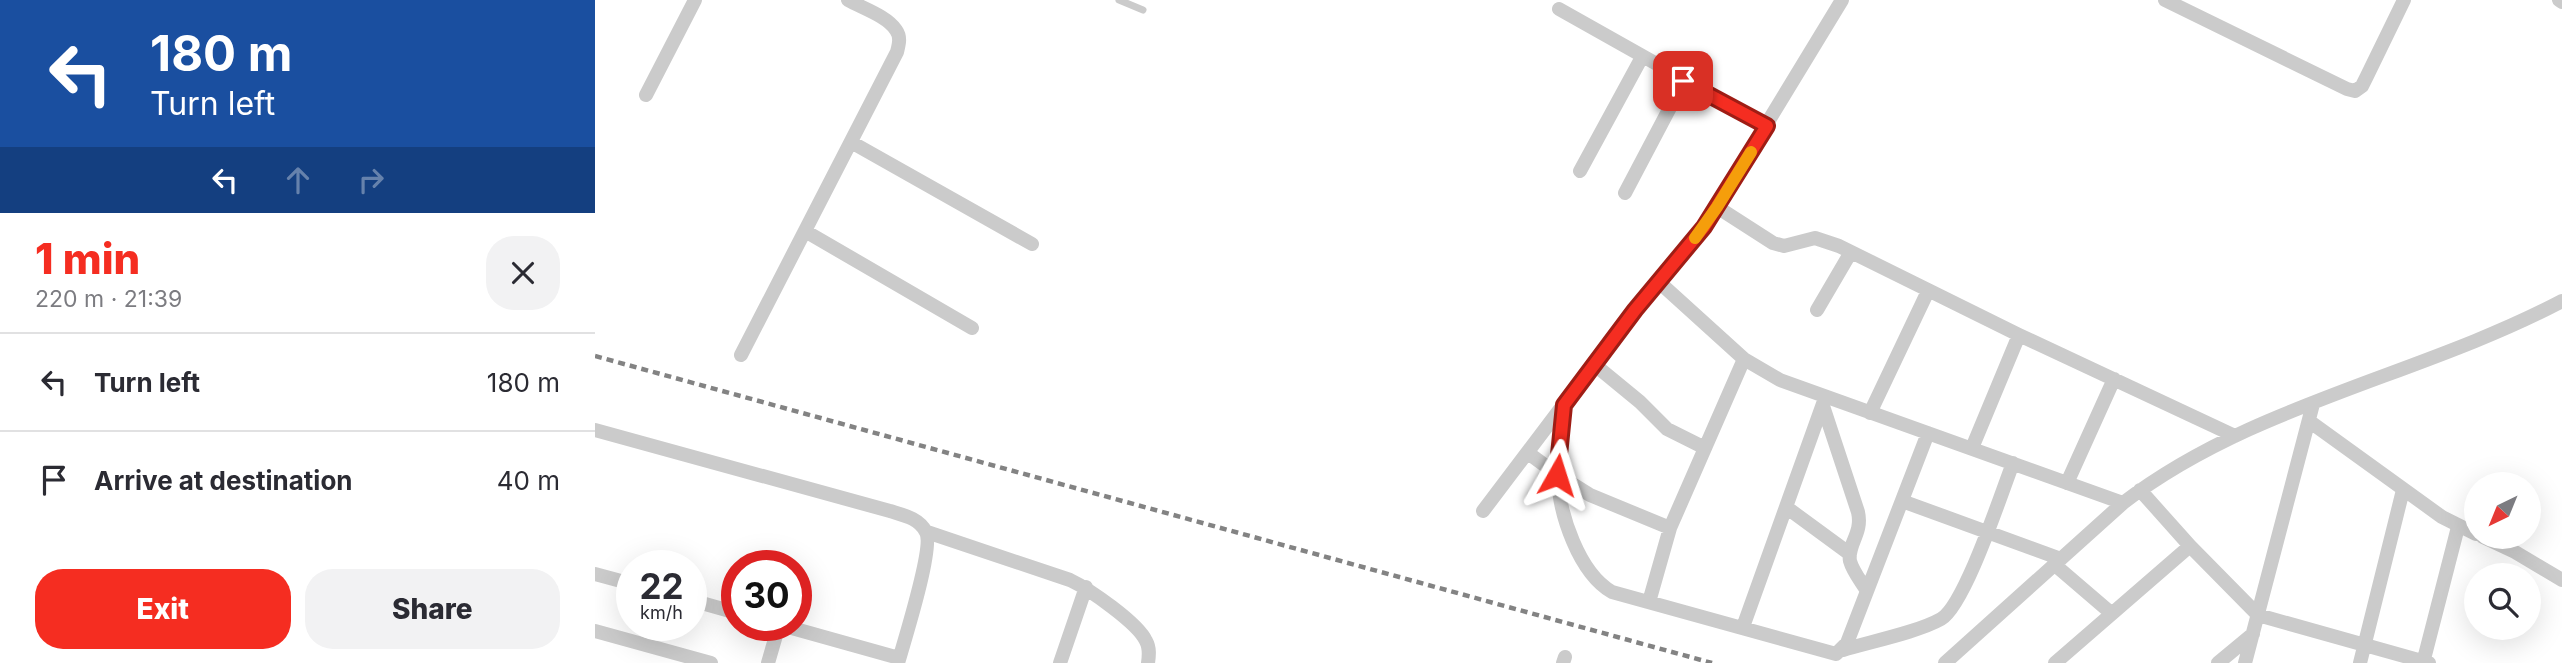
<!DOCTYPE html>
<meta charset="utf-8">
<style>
body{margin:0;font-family:Inter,sans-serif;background:#f2f2f3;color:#2b2b33;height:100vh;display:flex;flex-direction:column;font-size:26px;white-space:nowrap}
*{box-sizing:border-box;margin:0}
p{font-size:23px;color:#7c7c81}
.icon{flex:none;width:38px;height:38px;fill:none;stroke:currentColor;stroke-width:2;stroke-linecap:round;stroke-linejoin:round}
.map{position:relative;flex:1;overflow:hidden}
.side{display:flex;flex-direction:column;background:#fff;width:595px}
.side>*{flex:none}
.top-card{background:#1a4fa0;color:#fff;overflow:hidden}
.needle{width:46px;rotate:223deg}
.fabs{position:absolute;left:1869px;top:472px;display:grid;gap:14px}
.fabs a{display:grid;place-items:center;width:77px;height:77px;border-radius:50%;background:#fff;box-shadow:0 7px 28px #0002;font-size:35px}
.speed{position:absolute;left:21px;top:550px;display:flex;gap:14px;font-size:35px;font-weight:700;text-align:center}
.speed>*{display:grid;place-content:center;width:91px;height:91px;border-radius:50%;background:#fff;box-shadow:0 7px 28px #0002;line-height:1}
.speed small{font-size:18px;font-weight:400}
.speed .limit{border:10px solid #d22;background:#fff;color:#111}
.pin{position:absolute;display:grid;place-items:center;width:60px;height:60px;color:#fff;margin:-30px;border-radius:14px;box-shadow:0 4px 10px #0006}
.me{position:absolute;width:77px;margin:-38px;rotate:6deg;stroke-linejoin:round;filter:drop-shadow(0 0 5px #0008)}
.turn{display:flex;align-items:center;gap:24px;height:147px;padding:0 35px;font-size:32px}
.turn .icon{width:91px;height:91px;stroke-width:2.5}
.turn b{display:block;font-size:49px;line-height:60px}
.lanes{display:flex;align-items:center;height:66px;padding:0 35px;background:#0003;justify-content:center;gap:35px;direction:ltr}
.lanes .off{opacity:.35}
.round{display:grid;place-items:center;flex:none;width:74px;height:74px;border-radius:28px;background:#f2f2f3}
.overview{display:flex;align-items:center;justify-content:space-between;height:119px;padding:0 35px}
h1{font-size:42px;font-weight:800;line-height:52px;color:#f52d21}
.cta{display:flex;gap:14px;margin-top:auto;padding:14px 35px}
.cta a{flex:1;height:80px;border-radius:28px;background:#f52d21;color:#fff;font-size:28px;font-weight:800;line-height:80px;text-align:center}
.cta a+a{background:#f2f2f3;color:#2b2b33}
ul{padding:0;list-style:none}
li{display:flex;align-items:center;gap:21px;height:98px;padding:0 35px;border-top:2px solid #e1e1e2}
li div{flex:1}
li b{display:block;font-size:26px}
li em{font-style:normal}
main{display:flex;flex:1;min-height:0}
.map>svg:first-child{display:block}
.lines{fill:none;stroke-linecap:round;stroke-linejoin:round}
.service{stroke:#cbcbcb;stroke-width:7}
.minor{stroke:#cbcbcb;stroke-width:14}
.rail{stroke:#838383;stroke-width:4.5;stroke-dasharray:7 5;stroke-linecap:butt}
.route-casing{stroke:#9f1d15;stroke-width:18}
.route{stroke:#f52d21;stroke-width:12}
.slow{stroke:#f59e0b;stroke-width:12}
</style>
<main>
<section class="side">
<div class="top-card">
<div class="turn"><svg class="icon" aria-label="left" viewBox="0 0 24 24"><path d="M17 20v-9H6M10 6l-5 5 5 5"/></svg><div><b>180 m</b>Turn left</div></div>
<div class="lanes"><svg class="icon" aria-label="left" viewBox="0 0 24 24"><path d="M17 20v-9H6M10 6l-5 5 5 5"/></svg><svg class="icon off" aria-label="ahead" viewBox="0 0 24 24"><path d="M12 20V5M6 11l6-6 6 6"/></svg><svg class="icon off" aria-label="right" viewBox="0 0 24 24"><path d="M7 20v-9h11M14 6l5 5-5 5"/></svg></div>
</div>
<div class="overview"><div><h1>1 min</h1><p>220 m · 21:39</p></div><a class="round"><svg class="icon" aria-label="close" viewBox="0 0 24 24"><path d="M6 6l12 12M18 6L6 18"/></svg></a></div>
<ul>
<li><svg class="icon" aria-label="left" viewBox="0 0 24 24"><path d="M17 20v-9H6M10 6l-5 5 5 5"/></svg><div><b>Turn left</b></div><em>180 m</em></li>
<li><svg class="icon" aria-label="arrive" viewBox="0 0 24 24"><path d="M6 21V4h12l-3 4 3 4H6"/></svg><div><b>Arrive at destination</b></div><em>40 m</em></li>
</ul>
<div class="cta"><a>Exit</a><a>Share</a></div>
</section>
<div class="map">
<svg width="1967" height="663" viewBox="0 0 1967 663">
<rect width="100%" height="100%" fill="#fff"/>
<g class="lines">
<path class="service" d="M524,0L548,10"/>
<path class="minor" d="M1570,0L1752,89L1760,91L1767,86L1772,76L1809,0
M1964,0L1967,2
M964,9L1172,126
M51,95L100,0
M256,142L437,244
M985,171L1047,57
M1030,193L1089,81
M1122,207L1178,243L1189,246L1220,238L1244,246L1424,335L1640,436
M210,231L377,328
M1064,282L1149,359L1185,380L1528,503
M1222,310L1256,252
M146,355L302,52C304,44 306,37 301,30C292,16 267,8 253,0
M1000,365L1045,402L1072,429L1110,448
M969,405C967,428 962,453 963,477C964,514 984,573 1017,592L1241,654L1252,643L1333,433
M1228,406L1263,512C1268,534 1252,544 1255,561C1258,572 1266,581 1272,591
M1275,413L1333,291
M1714,421L1847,517L1881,534
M0,430L295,511C308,515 324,518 331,532C339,547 309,642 303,663
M1377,448L1424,335
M933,453L963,475L995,495L1075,528
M1472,483L1519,379
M1545,490L1595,546L1663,615L1834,663
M1307,501L1466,559
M1191,507L1255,554
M888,511L1040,310L1109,227L1247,0
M332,532L475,580C494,589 543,623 551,641C555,648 554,656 553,663
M1888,537L1920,552L1967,580
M1460,565L1516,613
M0,574L37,584
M96,600L142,613
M1054,602L1075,528L1149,359
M186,625L304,658
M1148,627L1230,398
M0,631L116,663
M1248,650C1274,642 1323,632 1346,619C1370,605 1406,494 1418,463
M173,663L184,625
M465,663L491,587
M968,663L970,657
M1350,663L1528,503C1657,404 1825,376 1967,301
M1460,663L1595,546
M1623,663L1658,634
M1650,663L1718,404
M1765,663L1808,490
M1828,663L1863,527"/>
<path class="rail" d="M0,356L1117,663"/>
</g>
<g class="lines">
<defs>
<path id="route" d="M962,475L969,405L1040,310L1109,227L1172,126L1088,81"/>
</defs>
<use href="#route" class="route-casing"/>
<use href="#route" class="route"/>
<path class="slow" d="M1100,238L1122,207L1156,152"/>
</g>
</svg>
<div class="fabs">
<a><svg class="needle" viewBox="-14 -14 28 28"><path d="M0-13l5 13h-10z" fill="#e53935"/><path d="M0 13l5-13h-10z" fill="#7c7c81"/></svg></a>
<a><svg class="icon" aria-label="search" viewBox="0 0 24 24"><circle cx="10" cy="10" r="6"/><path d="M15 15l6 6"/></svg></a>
</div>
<div class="speed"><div>22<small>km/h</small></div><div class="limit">30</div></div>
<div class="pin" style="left:1088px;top:81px;background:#d93025"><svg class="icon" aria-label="arrive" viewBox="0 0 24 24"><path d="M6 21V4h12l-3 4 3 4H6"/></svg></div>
<svg class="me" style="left:962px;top:475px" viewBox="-20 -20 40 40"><path d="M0-17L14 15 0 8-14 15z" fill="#f52d21" stroke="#fff" stroke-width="4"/></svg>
</div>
</main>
